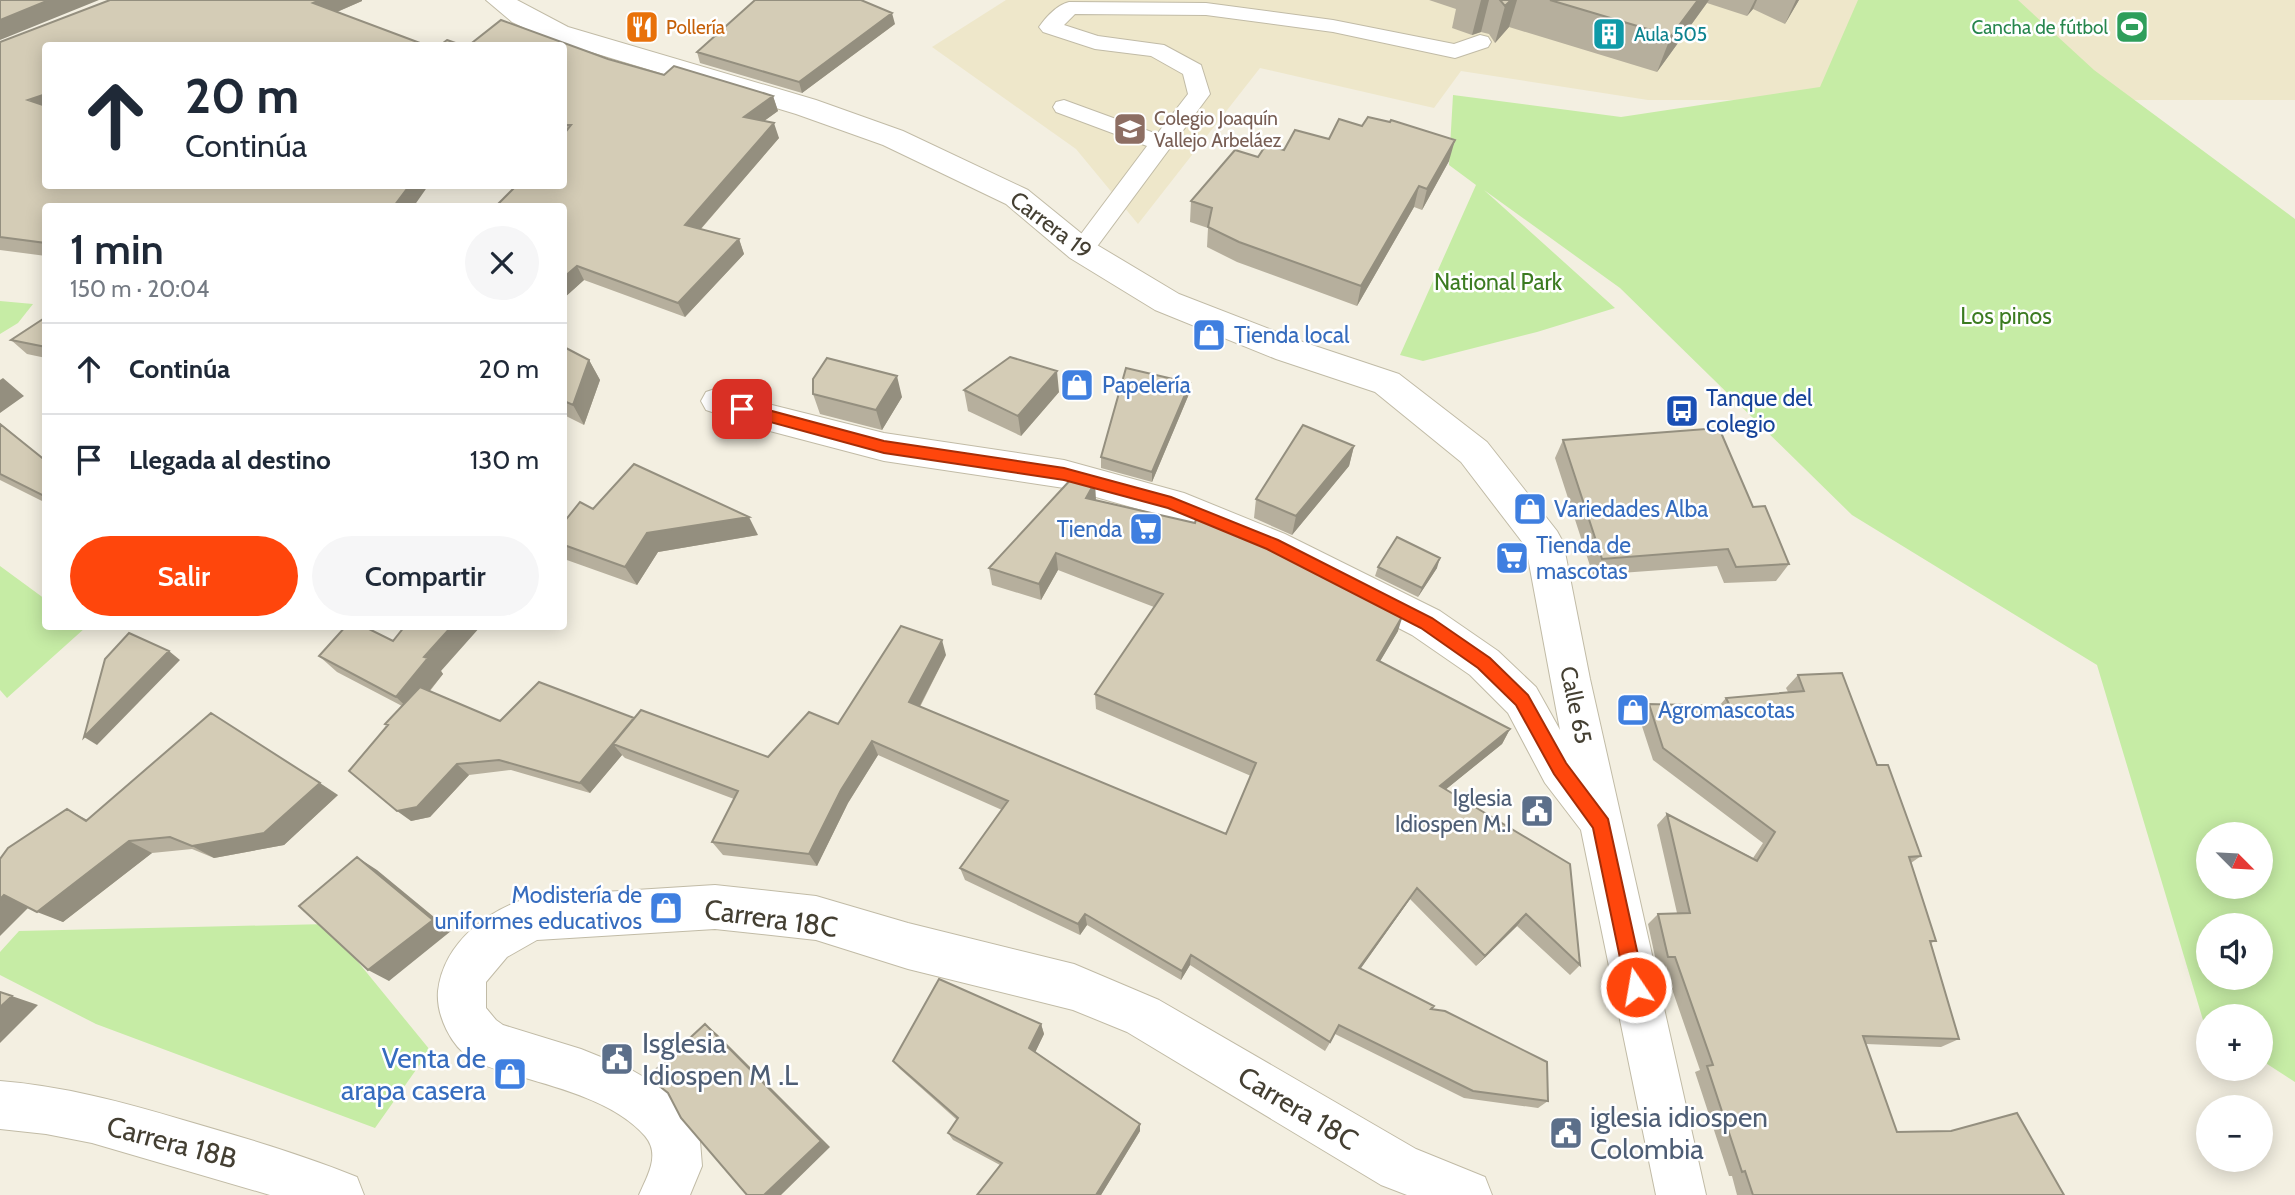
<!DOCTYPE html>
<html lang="es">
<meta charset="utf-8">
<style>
body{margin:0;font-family:Cabin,sans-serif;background:#f6f6f7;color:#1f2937;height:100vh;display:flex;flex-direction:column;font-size:26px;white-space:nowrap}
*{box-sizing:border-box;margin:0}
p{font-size:23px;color:#747a83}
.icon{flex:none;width:38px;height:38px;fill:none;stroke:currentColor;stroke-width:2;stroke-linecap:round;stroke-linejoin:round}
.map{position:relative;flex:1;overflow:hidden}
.drawer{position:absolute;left:42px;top:203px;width:525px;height:427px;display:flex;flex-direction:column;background:#fff;border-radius:7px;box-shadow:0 4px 18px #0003}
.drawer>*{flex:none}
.hud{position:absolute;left:42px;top:42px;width:525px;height:147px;border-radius:7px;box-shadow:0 4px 18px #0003;background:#fff;color:#1f2937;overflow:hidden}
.needle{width:46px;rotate:114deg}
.fabs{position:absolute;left:2196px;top:822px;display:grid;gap:14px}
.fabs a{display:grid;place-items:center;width:77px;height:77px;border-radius:50%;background:#fff;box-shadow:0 4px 18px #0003;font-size:35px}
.pin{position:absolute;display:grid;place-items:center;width:60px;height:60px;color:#fff;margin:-30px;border-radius:14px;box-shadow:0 4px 10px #0006}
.me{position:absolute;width:77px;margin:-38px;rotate:348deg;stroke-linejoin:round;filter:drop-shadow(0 0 5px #0008)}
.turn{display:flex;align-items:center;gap:24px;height:147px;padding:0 28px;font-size:32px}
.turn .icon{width:91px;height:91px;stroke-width:2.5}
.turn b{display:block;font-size:49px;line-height:60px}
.round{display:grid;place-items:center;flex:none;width:74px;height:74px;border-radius:37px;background:#f6f6f7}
.headline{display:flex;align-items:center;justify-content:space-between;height:119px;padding:0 28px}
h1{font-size:42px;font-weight:600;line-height:52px}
.cta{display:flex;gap:14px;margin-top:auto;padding:14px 28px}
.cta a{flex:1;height:80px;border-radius:42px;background:#ff460c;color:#fff;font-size:28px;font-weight:600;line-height:80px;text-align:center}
.cta a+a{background:#f6f6f7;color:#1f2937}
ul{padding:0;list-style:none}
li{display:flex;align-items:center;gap:21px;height:91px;padding:0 28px;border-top:2px solid #e0e1e3}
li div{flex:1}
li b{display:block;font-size:26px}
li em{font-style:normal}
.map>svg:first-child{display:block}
.education{fill:#eee7ca}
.green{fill:#c6eca5;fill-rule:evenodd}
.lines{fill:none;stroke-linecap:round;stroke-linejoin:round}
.service-casing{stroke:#c1bba6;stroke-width:2}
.minor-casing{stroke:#c1bba6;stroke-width:2}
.service{fill:#fff;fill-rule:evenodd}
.minor{fill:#fff;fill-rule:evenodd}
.wall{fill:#b6af9d}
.shaded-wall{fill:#948f7f}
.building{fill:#d4ccb6;stroke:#948f7f;stroke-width:2}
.route{fill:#ff460c;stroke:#a62e08;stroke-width:2}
.labels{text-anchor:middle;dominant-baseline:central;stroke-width:5;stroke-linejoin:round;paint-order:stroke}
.far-food-label{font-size:19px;fill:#c56008;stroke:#fff;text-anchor:start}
.far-leisure-label{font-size:19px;fill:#27864d;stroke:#fff;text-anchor:end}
.far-culture-label{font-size:19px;fill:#0d838f;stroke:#fff;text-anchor:start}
.far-education-label{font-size:19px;fill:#785e54;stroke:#fff;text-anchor:start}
.street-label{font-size:23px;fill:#443f32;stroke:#fff}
.park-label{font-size:23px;fill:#3b7b20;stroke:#fff}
.shop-label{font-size:23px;fill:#366cbe;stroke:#fff;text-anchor:start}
.transit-label{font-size:23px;fill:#164399;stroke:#fff;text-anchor:start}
.service-label{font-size:23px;fill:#4e5e75;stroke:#fff;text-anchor:end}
.near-street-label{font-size:28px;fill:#443f32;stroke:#fff}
.near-service-label{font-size:28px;fill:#4e5e75;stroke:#fff;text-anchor:start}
.near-shop-label{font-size:28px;fill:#366cbe;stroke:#fff;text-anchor:end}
</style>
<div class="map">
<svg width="2295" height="1195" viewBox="0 0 2295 1195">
<rect width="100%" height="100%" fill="#f3efe1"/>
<path class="education" d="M1006,0H2295V100H1648L1461,71L1434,108L1260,68L1138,224L1076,149L932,47Z"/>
<path class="green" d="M1858,0H2018L2094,70L2295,219V1082L2261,1060V1017H2208V1024L2203,1020L2097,665L1852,515L1620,288L1484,190L1615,308L1537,332L1423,361L1400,355L1476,185L1449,165L1453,95L1621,117L1820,87ZM2208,835H2261V887H2208ZM2208,926H2261V978H2208Z
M0,301L33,304L18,323L0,334Z
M0,566L45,599L46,626L85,628L7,698L0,690Z
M327,924L430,1050L375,1128L96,1024L0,975V952L19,931Z"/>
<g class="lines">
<defs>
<path id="service" d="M1069,2L1206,3L1333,20L1454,44L1480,35L1488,37L1491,42L1488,47L1455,58L1333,32L1206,15L1075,14L1064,25L1098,36L1164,45L1201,65L1210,94L1090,256L1081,259L1072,256L1069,250L1147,146L1056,112L1053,107L1056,102L1064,100L1157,134L1188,94L1183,74L1151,56L1095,49L1043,32L1039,27C1046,17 1057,5 1069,2Z"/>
<path id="minor" d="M486,0H517L568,27L816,100L903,131L1028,190L1092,242L1179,294L1300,341L1399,374L1487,442L1557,531L1563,542L1590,679L1706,1195H1656L1581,830L1545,783L1508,713L1470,675L1412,635L1259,556L1163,516L1064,488L884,461L766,430L706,410L701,401L706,392L718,388L768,404L884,433L1064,460L1184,493L1285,534L1440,611L1498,651L1536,687L1560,730L1526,547L1461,462L1375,392L1276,359L1155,310L1070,258L1006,204L883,145L796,114L548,39L512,22Z
M715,885L816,896L908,923L1074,964L1159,1000L1416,1149L1485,1177L1492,1195H1407L1381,1185L1127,1032L1073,1010L908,969L816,940L715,929L537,940L507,957L486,982V1008L496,1020L503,1025L581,1049L628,1068L656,1084L679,1102L700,1141L702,1166L690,1195H639C647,1176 661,1155 645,1136C616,1103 563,1089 522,1077C505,1072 487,1068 472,1059C451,1047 436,1015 438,991C444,941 490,908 535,896C551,892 571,894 588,893C630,890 673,888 715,885Z
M0,1081C63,1086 123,1102 183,1120C242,1137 300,1154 357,1177L364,1195H270L92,1143L46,1134L0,1129Z"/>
</defs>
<use href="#service" class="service-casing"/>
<use href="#minor" class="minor-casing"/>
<use href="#service" class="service"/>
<use href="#minor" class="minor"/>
</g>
<path class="wall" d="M110,0L362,1L337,12L46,46V256L0,250V42Z
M1429,0H1799L1785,24L1753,9L1747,16L1707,3L1657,72L1509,27L1495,43L1489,34L1481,32L1472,35L1452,28L1456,9Z
M895,24L802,93L700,63L697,52Z
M564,46L664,75L773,96L778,111L764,121L779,138L701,229L739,239L744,254L685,317L584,280L564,298Z
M1329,139L1449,161L1422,210L1414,207L1357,306L1237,262L1207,247L1208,228L1190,222L1191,201L1258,157Z
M46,317V358L27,354L11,340Z
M564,347L589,360L600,380L584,425L564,415Z
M1190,383L1189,394L1152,482L1101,468V457Z
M964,390L1059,392L1021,436L968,411Z
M813,394L902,397L882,430L820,414Z
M0,423L46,461V503L0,480Z
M1563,440L1753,507L1789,564L1776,581L1724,583L1717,566L1593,575L1555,458Z
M1354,446L1349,466L1292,535L1254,518L1256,499Z
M1096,500L1398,631L1380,661L1510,729L1502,744L1446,789L1580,965L1570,975L1517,926L1476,966L1410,899L1360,969L1432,1009L1548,1101L1538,1108L1464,1098L1335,1034L1325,1051L1190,965L1181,980L1087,925L1080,935L965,880L960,868L1002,810L878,755L848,803L817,866L723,855L712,842L734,799L625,758L622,755L590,793L511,770L469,775L430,817L411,821L388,726L385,724L402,706L337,672L319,656L441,671L443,674L430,691L500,721L634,718L768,757L838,724L946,655L920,707L1226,834L1251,776L1096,709L1095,694L1154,607L1058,570L1041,600L992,585L989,568Z
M593,509L758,535L658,552L637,585L564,559V522Z
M1378,567L1437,568L1418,597L1375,576Z
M1798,675L1877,765L1921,856L1911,863L1936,941L1931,943L1959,1039L1941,1047L1866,1044L1897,1132L2064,1195H1737L1732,1176H1729L1695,1072L1700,1070L1664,966H1657L1648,924L1658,914L1677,913L1657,825L1667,814L1753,858L1763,843L1653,760L1639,717L1649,704L1719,706L1726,698L1788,692L1786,688Z
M338,795L284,845L214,858L192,849L152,853L63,922L29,907L88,820Z
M1041,1024L1044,1034L1035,1052L1140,1131L1101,1195H977L1000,1165L953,1140L948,1133L957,1120L900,1069L893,1061Z"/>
<path class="shaded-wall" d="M49,0H99L0,40V20Z
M320,0H362V1L323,18L313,3Z
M1481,0H1489L1481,32L1472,35Z
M1511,0H1517L1509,27L1495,43L1505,6Z
M1698,0H1709L1657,72L1671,36Z
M1755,0H1757L1753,9L1747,16Z
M1796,0H1799L1785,24Z
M892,13L895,24L802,93L799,82Z
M46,94V114L28,100Z
M773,96L778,111L749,132L744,117Z
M774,123L779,138L691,240L685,225Z
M1455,140L1449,161L1422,210L1427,189Z
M409,186H428L414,206H394Z
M1419,186L1414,207L1357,306L1361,286Z
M739,239L744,254L685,317L678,303Z
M577,266L584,280L564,298V277Z
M589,360L600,380L584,425L573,405Z
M1057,371L1059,392L1021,436L1018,416Z
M897,376L902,397L882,430L876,410Z
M3,378L24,396L0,413V380Z
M1190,383L1189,394L1152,482V472Z
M1354,446L1349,466L1292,535L1296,516Z
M1095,482L1096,500L1086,498Z
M749,517L758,535L658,552L637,585L625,567L647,533Z
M1056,553L1058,570L1041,600L1039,584Z
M1440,558L1437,568L1418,597L1422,588Z
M1403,615L1398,631L1372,675L1377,660Z
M452,626H481L441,671L443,674L412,712L396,697L424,657Z
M942,640L946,655L914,717L909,702Z
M169,651L180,660L97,745L84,737Z
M634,718L613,744L622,755L590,793L580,783Z
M1510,729L1502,744L1434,799L1440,786Z
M872,741L878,755L848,803L817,866L809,854L841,790Z
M457,764L469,775L430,817L411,821L397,811Z
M320,783L338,795L284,845L214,858L192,846Z
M67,809L91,822L86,821Z
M129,841L152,853L63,922L37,912Z
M357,857L377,870L451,931L389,981L368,970Z
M1417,888L1410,899L1354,978L1359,968Z
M4,895L30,906L0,936V899Z
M1085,914L1087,925L1080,935L1078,924Z
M1526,914L1517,926L1476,966L1485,956Z
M1191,955L1190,965L1181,980L1182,971Z
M0,992L38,1005L0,1043Z
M705,1024L717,1034L830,1147L781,1195H764Z
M1041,1024L1044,1034L1033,1057L1029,1048Z
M1140,1124V1131L1101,1195H1096Z"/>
<path class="building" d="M0,0H49L0,20Z
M110,0H320L313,3L428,46H46V94L28,100L46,106V186H409L394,206H46V243L0,237V42Z
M755,0H861L892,13L799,82L697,52Z
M1500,0H1511L1505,6Z
M1550,0H1698L1671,36Z
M501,20L608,59L664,75L674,66L773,96L744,117L774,123L685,225L739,239L678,303L577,266L564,277V206H496L516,186H564V134L571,125H564V46H468Z
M447,40L464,46H439Z
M1368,117L1390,122L1391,120L1455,140L1427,189L1419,186L1361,286L1239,242L1208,227L1212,208L1191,201L1235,150L1258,157L1266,145L1284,150L1295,130L1329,139L1339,119L1362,126Z
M46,317V347L11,340Z
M564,347L589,360L573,405L564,401Z
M1010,357L1057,371L1018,416L964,390Z
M827,358L897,376L876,410L813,394V379Z
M1126,368L1190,383L1152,472L1101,457Z
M0,424L46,461V497L0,474Z
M1303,425L1354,446L1296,516L1256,499Z
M1719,428L1753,507L1765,506L1789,564L1736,567L1728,549L1602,559L1563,440Z
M634,464L749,517L647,533L625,567L564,545V522L580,502L593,509Z
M1074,476L1095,482L1086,498L1195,523L1197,516L1260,542L1403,615L1377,660L1510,729L1440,786L1570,864L1580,965L1526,914L1485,956L1417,888L1359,968L1434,1006L1431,1009L1445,1011L1547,1062L1548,1101L1473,1091L1339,1025L1330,1042L1191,955L1182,971L1085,914L1078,924L960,868L1008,801L872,741L841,790L809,854L712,842L738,791L613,744L641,710L768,757L809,712L838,724L901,626L942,640L909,702L1226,834L1256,763L1095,694L1163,594L1056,553L1039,584L989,568Z
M1397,537L1440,558L1422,588L1378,567Z
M346,626H363L393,641L405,626H452L424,657L428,658L396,697L319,656Z
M129,633L169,651L84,737L105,659Z
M1842,673L1877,765H1888L1921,856L1909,857L1936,941H1930L1959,1039L1863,1036L1897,1132L1951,1131L2017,1113L2064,1195H1753L1745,1171L1742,1172L1707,1066L1713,1065L1675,957H1668L1658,914L1690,913L1667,814L1757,861L1775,832L1663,748L1649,704L1730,706L1726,698L1804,691L1798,675Z
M539,682L634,718L580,783L499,760L457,764L417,807L397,811L349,771L388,725L385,724L420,687L500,721Z
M211,713L320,783L264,833L192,846L170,837L129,841L37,912L4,895L0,899V859L8,848L67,809L86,821Z
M357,857L433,920L368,970L299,906Z
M939,979L1041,1024L1029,1048L1140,1124L1096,1195H977L1002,1163L948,1133L958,1118L893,1061Z
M0,992L12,996L0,1007Z
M705,1024L821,1141L764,1195H747L681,1118L668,1093L648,1077Z"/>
<path class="route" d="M742,403L884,441L1064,468L1171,497L1278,540L1432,618L1490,658L1528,695L1566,763L1608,819L1645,987L1642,994L1636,996L1629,994L1626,987L1593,828L1554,774L1516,705L1478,668L1421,628L1267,549L1168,508L1064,480L884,453L737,413L735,409L737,405Z"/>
<defs>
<symbol id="restaurant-square" viewBox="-11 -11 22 22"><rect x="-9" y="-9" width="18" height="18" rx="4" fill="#e8710a" stroke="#fff"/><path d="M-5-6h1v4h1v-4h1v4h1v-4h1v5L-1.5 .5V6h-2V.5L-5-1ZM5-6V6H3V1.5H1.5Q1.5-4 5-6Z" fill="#fff"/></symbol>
<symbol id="stadium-square" viewBox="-11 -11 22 22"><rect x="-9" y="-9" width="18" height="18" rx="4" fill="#2e9e5b" stroke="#fff"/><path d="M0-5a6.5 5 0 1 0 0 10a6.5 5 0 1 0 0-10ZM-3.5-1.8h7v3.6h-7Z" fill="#fff"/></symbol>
<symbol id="building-square" viewBox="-11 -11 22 22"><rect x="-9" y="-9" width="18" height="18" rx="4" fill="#0f9aa8" stroke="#fff"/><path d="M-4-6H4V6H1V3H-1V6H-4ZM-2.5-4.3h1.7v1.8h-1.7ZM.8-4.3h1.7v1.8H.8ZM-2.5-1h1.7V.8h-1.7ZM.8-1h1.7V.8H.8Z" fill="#fff"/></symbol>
<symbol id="school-square" viewBox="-11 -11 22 22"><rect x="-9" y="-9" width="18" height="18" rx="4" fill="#8d6e63" stroke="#fff"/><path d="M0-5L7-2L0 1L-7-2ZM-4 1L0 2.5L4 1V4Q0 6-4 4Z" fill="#fff"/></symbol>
<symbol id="shop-square" viewBox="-11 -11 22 22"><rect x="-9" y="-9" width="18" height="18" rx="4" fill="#3f7fe0" stroke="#fff"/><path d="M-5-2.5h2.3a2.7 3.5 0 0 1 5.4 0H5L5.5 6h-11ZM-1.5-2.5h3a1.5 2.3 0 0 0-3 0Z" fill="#fff"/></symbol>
<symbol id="bus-square" viewBox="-11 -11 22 22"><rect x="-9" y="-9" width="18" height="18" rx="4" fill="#1a4fb4" stroke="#fff"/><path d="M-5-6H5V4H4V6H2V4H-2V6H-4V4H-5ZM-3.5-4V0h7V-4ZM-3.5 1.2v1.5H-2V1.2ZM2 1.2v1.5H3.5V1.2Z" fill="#fff"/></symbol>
<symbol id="supermarket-square" viewBox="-11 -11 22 22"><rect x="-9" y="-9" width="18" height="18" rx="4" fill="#3f7fe0" stroke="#fff"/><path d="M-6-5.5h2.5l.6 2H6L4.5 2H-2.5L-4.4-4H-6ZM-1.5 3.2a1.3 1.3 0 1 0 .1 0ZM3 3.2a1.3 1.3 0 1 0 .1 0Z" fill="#fff"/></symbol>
<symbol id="civic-square" viewBox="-11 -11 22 22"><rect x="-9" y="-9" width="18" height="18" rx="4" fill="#5c6f8a" stroke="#fff"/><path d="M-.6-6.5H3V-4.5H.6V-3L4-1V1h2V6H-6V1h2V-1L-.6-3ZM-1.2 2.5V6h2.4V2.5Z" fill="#fff"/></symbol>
</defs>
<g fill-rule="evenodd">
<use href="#restaurant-square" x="623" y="8" width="38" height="38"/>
<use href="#stadium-square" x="2113" y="8" width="38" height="38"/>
<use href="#building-square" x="1590" y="15" width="38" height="38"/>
<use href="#school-square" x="1111" y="110" width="38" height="38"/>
<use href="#shop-square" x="1190" y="316" width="38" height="38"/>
<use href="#shop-square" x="1058" y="366" width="38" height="38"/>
<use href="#bus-square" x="1663" y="392" width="38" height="38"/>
<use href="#shop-square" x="1511" y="490" width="38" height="38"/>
<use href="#supermarket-square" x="1127" y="510" width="38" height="38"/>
<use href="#supermarket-square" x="1493" y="539" width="38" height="38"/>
<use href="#shop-square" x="1614" y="691" width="38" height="38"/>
<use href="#civic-square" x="1518" y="792" width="38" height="38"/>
<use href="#shop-square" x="647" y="889" width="38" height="38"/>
<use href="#civic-square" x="598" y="1040" width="38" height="38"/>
<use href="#shop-square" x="491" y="1055" width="38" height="38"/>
<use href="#civic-square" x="1547" y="1114" width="38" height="38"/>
</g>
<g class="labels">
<g class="far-food-label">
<text x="666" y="27">Pollería</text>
</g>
<g class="far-leisure-label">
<text x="2108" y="27">Cancha de fútbol</text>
</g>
<g class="far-culture-label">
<text x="1634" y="34">Aula 505</text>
</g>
<g class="far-education-label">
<text x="1154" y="118">Colegio Joaquín<tspan x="1154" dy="22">Vallejo Arbeláez</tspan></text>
</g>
<g class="street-label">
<text transform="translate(1051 225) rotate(37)">Carrera 19</text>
<text transform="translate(1576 705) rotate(78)">Calle 65</text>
</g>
<g class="park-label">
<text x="1498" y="282">National Park</text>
<text x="2006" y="316">Los pinos</text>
</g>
<g class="shop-label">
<text x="1234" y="335">Tienda local</text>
<text x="1102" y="385">Papelería</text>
<text x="1554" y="509">Variedades Alba</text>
<text x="1122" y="529" text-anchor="end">Tienda</text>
<text x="1536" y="545">Tienda de<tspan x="1536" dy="26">mascotas</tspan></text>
<text x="1658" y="710">Agromascotas</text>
<text x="642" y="895" text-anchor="end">Modistería de<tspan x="642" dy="26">uniformes educativos</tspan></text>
</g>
<g class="transit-label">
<text x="1706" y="398">Tanque del<tspan x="1706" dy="26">colegio</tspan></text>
</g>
<g class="service-label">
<text x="1512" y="798">Iglesia<tspan x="1512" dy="26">Idiospen M.I</tspan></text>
</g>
<g class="near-street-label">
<text transform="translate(771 918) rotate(8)">Carrera 18C</text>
<text transform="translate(1298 1108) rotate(31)">Carrera 18C</text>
<text transform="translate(172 1142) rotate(15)">Carrera 18B</text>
</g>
<g class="near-service-label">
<text x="642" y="1043">Isglesia<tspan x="642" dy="32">Idiospen M .L</tspan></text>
<text x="1590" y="1117">iglesia idiospen<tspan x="1590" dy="32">Colombia</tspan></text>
</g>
<g class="near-shop-label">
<text x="486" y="1058">Venta de<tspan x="486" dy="32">arapa casera</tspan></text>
</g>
</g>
</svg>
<div class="fabs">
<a><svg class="needle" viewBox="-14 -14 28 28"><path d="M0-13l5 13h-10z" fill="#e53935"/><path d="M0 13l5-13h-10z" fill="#747a83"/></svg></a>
<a><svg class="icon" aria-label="sound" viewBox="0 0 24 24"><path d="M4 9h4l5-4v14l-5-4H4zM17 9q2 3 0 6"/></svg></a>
<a>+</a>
<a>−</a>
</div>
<div class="pin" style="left:742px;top:409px;background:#d93025"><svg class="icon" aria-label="arrive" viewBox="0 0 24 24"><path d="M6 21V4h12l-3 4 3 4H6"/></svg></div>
<svg class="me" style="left:1636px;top:987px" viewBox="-20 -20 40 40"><circle r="17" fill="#ff460c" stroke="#fff" stroke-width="3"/><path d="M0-11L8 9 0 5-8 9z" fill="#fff"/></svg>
<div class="hud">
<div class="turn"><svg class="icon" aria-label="ahead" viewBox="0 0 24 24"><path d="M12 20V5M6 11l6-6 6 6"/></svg><div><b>20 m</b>Continúa</div></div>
</div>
<section class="drawer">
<div class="headline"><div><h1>1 min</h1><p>150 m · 20:04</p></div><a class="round"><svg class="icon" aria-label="close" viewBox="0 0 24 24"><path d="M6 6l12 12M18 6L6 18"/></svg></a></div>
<ul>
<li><svg class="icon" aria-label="ahead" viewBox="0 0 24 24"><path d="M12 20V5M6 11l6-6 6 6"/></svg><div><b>Continúa</b></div><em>20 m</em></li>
<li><svg class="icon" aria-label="arrive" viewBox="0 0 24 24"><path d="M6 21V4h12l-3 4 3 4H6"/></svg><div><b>Llegada al destino</b></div><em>130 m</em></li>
</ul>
<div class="cta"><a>Salir</a><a>Compartir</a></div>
</section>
</div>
